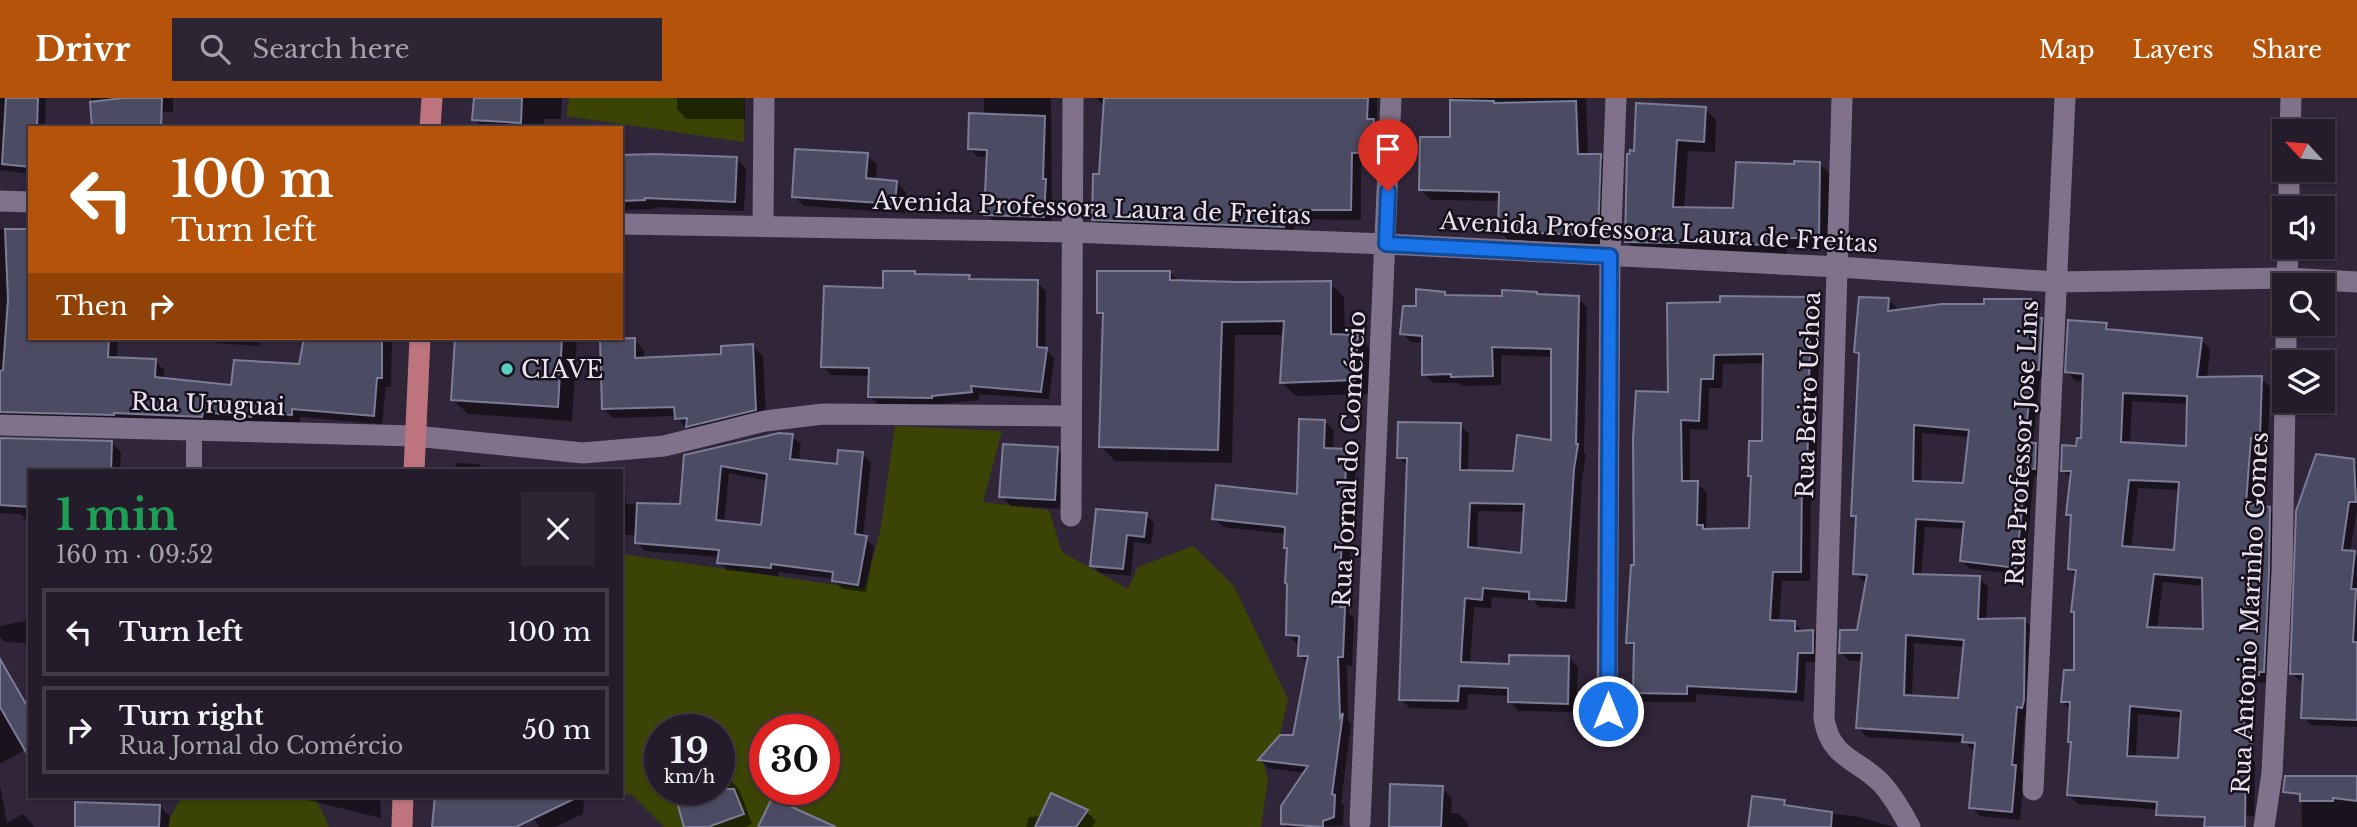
<!DOCTYPE html>
<meta charset="utf-8">
<style>
body{margin:0;font-family:"Libre Baskerville",serif;background:#2d2533;color:#f1f3f6;height:100vh;display:flex;flex-direction:column;font-size:26px;white-space:nowrap}
*{box-sizing:border-box;margin:0}
p{font-size:23px;color:#a3a1a9}
.icon{flex:none;width:38px;height:38px;fill:none;stroke:currentColor;stroke-width:2;stroke-linecap:round;stroke-linejoin:round}
.map{position:relative;flex:1;overflow:hidden}
.sheet{position:absolute;left:28px;top:371px;width:595px;height:329px;display:flex;flex-direction:column;background:#251c2b;border-radius:0px;box-shadow:0 2px 5px #0004,0 0 0 2px #423a47}
.sheet>*{flex:none}
.guide{position:absolute;left:28px;top:28px;width:595px;height:214px;border-radius:0px;box-shadow:0 2px 5px #0004,0 0 0 2px #423a47;background:#b45309;color:#fff;overflow:hidden}
.needle{width:46px;rotate:296deg}
.controls{position:absolute;left:2272px;top:21px;display:grid;gap:14px}
.controls a{display:grid;place-items:center;width:63px;height:63px;border-radius:0px;background:#251c2b;box-shadow:0 2px 5px #0004,0 0 0 2px #423a47;font-size:35px}
.speed{position:absolute;left:644px;top:616px;display:flex;gap:14px;font-size:35px;font-weight:700;text-align:center}
.speed>*{display:grid;place-content:center;width:91px;height:91px;border-radius:50%;background:#251c2b;box-shadow:0 2px 5px #0004,0 0 0 2px #423a47;line-height:1}
.speed small{font-size:18px;font-weight:400}
.speed .limit{border:10px solid #d22;background:#fff;color:#111}
.pin{position:absolute;display:grid;place-items:center;width:60px;height:60px;color:#fff;margin:-72px -30px;border-radius:50% 50% 50% 0;rotate:-45deg;box-shadow:0 0 7px #0007}
.pin .icon{rotate:45deg}
.me{position:absolute;width:77px;margin:-38px;rotate:0deg;stroke-linejoin:round;filter:drop-shadow(0 0 5px #0008)}
.turn{display:flex;align-items:center;gap:24px;height:147px;padding:0 28px;font-size:32px}
.turn .icon{width:91px;height:91px;stroke-width:2.5}
.turn b{display:block;font-size:49px;line-height:60px}
.then{display:flex;align-items:center;height:66px;padding:0 28px;background:#0003;gap:14px;font-size:26px}
.round{display:grid;place-items:center;flex:none;width:74px;height:74px;border-radius:0px;background:#2d2533}
.headline{display:flex;align-items:center;justify-content:space-between;height:119px;padding:0 28px}
h1{font-size:42px;font-weight:700;line-height:52px;color:#1e9e55}
ul{padding:0;list-style:none}
li{display:flex;align-items:center;gap:21px;height:88px;margin:0 14px 10px;padding:0 14px;border:4px solid #423a47;border-radius:0px}
li div{flex:1}
li b{display:block;font-size:26px}
li em{font-style:normal}
header{display:flex;align-items:center;gap:42px;box-sizing:border-box;height:98px;padding:0 35px;background:#b45309;color:#fff}
header strong{font-size:33px}
nav{display:flex;gap:38px;margin-inline-start:auto;font-size:24px}
.search{width:490px;height:63px;background:#2d2533;display:flex;align-items:center;gap:18px;box-sizing:border-box;padding:0 24px;border-radius:0px;color:#a3a1a9;font-size:26px}
.map>svg:first-child{display:block}
.green{fill:#3b4404;fill-rule:evenodd}
.shadow{fill:#0007;fill-rule:evenodd}
.building{fill:#4b4b63;stroke:#7b7c96;stroke-width:2;fill-rule:evenodd}
.lines{fill:none;stroke-linecap:round;stroke-linejoin:round}
.lane{stroke:#80728a;stroke-width:16}
.street{stroke:#80728a;stroke-width:21}
.primary{stroke:#be747c;stroke-width:21}
.route-casing{stroke:#114b97;stroke-width:18}
.route{stroke:#1a73e8;stroke-width:12}
.poi-dot{fill:#59cebe;stroke:#16101a;stroke-width:2.5}
.labels{text-anchor:middle;dominant-baseline:central;stroke-width:5;stroke-linejoin:round;paint-order:stroke}
.street-label{font-size:24px;fill:#eae2f0;stroke:#16101a}
.poi-label{font-size:24px;fill:#eae2f0;stroke:#16101a;text-anchor:start}
</style>
<header>
<strong>Drivr</strong>
<div class="search"><svg class="icon" aria-label="search" viewBox="0 0 24 24"><circle cx="10" cy="10" r="6"/><path d="M15 15l6 6"/></svg>Search here</div>
<nav><a>Map</a><a>Layers</a><a>Share</a></nav>
</header>
<div class="map">
<svg width="2357" height="729" viewBox="0 0 2357 729">
<rect width="100%" height="100%" fill="#312539"/>
<path class="green" d="M569,0H744V44L566,18Z
M895,328L1002,333L983,404L1049,412L1062,454L1128,491L1138,469L1193,448L1234,488L1288,601L1280,637L1261,658L1268,681L1261,729H664L631,696L621,697V456L864,491L880,435ZM660,632H719V691H660ZM765,632H824V691H765Z
M182,698H315L329,729H168V724Z"/>
<path class="shadow" d="M0,0H46L45,29L48,30H30V76L0,72Z
M91,0H173V14H132L94,30Z
M476,0H562L561,21H544V30H483L474,21Z
M677,0H745V21H686L677,11Z
M984,0H1051L1052,127L995,125L986,116L989,59H978L969,50L984,17Z
M1096,0H1377V26L1384,33V64H1361V122L1295,121L1294,138L1104,131L1093,121L1100,78L1105,9Z
M1452,0H1586L1588,58H1600L1611,69L1608,147L1510,144L1500,133V103L1431,102L1420,91L1451,41Z
M1705,11L1716,22L1715,54L1688,53L1684,111L1735,112L1795,68L1819,65L1831,77L1829,151L1787,150L1786,158L1638,154L1626,143L1636,54Z
M867,57L877,67L876,83L896,84L906,94L905,115L804,108L794,98Z
M621,58L737,61L746,71L744,113L654,109V111L621,112Z
M0,131L30,132V240H118L117,261L155,263L164,272V282L233,289L300,268L306,240H392L391,289H386L382,326L300,319V325L260,323L259,327L0,328Z
M914,174L918,178L969,179L973,183L1037,184L1046,193L1045,251L1054,260L1049,301L979,296V302L940,306V307H879L870,298L871,278L831,277L823,268L885,192Z
M1170,174L1179,184L1330,185L1344,199L1345,238L1357,239L1372,253L1369,296L1296,298L1281,284L1284,237H1235L1232,365L1115,363L1101,348L1104,220L1099,214Z
M1444,196L1448,199L1578,200L1587,209L1584,355L1586,357L1582,381L1575,511L1539,509L1533,502L1492,499L1491,510L1474,509L1470,566L1511,568L1569,560L1578,569L1576,614L1519,613L1510,604V598L1468,596L1467,612L1410,610L1400,601L1408,369L1399,359L1460,327L1469,336L1468,374L1514,375L1552,344L1553,259L1501,257V287L1462,288L1459,285H1433L1424,276V245L1411,244L1402,235L1418,210ZM1478,413L1525,414L1523,457L1477,452Z
M1810,201L1820,210L1816,387H1811L1810,483H1782L1779,524L1794,525L1804,534H1813L1822,544V564H1806L1804,603L1696,596V604H1644L1634,594L1636,552L1628,544L1636,469L1669,296L1668,207ZM1765,265L1764,344L1750,377L1753,380L1751,432L1706,433L1707,395L1697,385H1690V331L1708,332L1709,290H1722L1723,266Z
M1888,202L1897,210V213L2030,203L2039,212V221L2050,230L2047,280H2040L2033,346L2044,355L2043,379L2034,378L2024,477L1970,471L1962,463L1965,431L1925,429L1921,478L1979,480L1988,489L1986,523L2024,522L2033,531L2031,618L2025,617L2021,674L2024,677L2020,722L1980,718L1971,709L1976,653L1973,652L1965,645L1867,639L1858,630L1863,563H1850L1841,555L1858,533L1868,484H1864L1855,475L1858,422L1853,417L1861,259L1855,254ZM1922,335L1970,339L1965,386L1921,385ZM1914,545L1965,549L1960,602L1912,599Z
M2106,226L2113,233L2201,241L2210,251L2207,281L2261,280L2270,289L2268,348H2260L2255,409L2269,411L2278,420L2267,585L2255,584L2253,626L2215,624L2255,664L2254,718L2078,706L2068,697L2073,646L2070,643L2071,612L2062,603L2076,574L2075,516L2073,513L2077,478L2069,471L2072,420L2068,416L2072,381L2063,372L2083,342L2085,283H2076L2067,274ZM2132,303L2188,306L2187,350L2130,346ZM2138,390L2180,392L2175,454L2131,450ZM2163,484L2204,488L2205,533L2157,531ZM2138,616L2182,620L2180,662L2136,660Z
M211,240H259V248L216,245Z
M457,240H577L572,323L468,316L453,302Z
M634,242L644,252V261L723,257L753,248L763,258L766,321L698,338L690,330H686L676,318L613,320L603,310Z
M1325,323L1334,333L1333,352L1346,353L1356,362L1349,470V515L1354,520L1352,568H1347L1348,623L1351,626L1341,705L1344,708L1343,728L1286,729L1283,726L1305,675L1269,670L1260,662L1295,639L1309,566L1300,557V546H1297L1287,536L1289,452L1286,449V436L1223,429L1214,420L1299,398Z
M792,338L801,346L799,364L838,368L862,355L871,364L863,439L874,448L866,494L842,491L834,481L779,474L778,478L727,472L719,464V459L645,453L637,444V437H621V389L625,393L626,406L682,408L686,358ZM729,375L768,383L762,428L724,425Z
M0,340L112,345L121,354L120,372L136,373H30L28,424L21,416L0,415Z
M1057,351L1067,361L1064,411L1011,408L1001,398Z
M2353,363L2357,367V411L2350,454L2357,457V629L2311,627L2303,619L2305,583H2300L2292,575Z
M456,365L479,366L486,373H455Z
M1146,417L1154,425L1151,446L1134,444L1131,478L1100,475L1092,467Z
M30,522V551L29,545L5,544L0,539V528Z
M0,566L8,573L30,611V649L0,666Z
M2301,680H2357V729H2302Z
M729,681L739,691L752,726L745,729H686L719,691V685Z
M0,687L7,725L23,716L35,729H0Z
M1442,690L1452,700L1451,715H1458L1468,725V729H1391Z
M1052,697L1087,714L1096,723L1092,729H1026L1029,719L1042,718Z
M303,698H380L381,720L307,702Z
M537,698H584L583,716L555,729H540L533,721Z
M1784,704L1790,710L1860,719L1894,729H1750Z
M160,708L170,718L169,729H76Z"/>
<path class="building" d="M6,0H38L37,30H30V69L2,66Z
M123,0H162L161,30H92L90,4Z
M474,0H522L521,25L472,22Z
M1104,0H1368L1367,21H1374V54L1352,55L1351,112H1286L1284,129L1092,122L1093,76H1099Z
M1450,2L1494,3V5L1576,3L1578,56H1601L1598,137L1498,134L1499,94L1419,92L1420,39H1450Z
M1636,5L1706,9L1704,44L1677,42L1673,109L1733,110L1736,64L1794,66V63L1820,64L1819,140H1776L1775,147L1625,144L1627,56H1629L1630,52L1634,53Z
M969,15L1045,18L1043,81H1046L1044,119L984,117L987,52L968,51Z
M795,51L868,55L866,80L897,83L895,106L792,99Z
M655,56L737,59L735,104L645,100V102L621,103V57Z
M5,131H30V240H109L108,259L156,261L155,279L231,287L234,262L299,266L304,240H382V280H377L374,318L292,311V317L251,314V319L203,314L202,319L114,315V317L0,314V273L3,272L8,201Z
M883,173H915V176L970,177L969,181L1038,182L1037,249L1047,250L1041,294L971,288L972,294L932,298V300L868,299L869,270L821,269L824,188L883,190Z
M1097,173H1170V182L1238,184L1331,183V236L1358,237L1355,282L1280,285L1284,223L1222,224L1218,352L1099,349L1103,215H1097Z
M1416,191L1445,194V197L1502,198V192L1537,194V196L1579,198L1576,346H1578L1574,371L1566,503L1529,501V494L1483,490L1482,502L1465,500L1461,564L1509,566V557L1569,558L1568,606L1508,604V590L1459,588L1458,603L1399,602L1407,360H1397L1398,324L1461,325L1460,372L1513,373L1517,337L1551,342V251L1492,249L1493,278L1451,279V276L1422,277V238L1400,236L1403,208H1416ZM1470,405L1524,406L1521,455L1468,449Z
M1720,198L1811,199L1807,378H1802L1801,474H1773L1770,522L1795,523V533L1813,532V555H1798L1796,594L1687,588V596L1633,595L1634,545H1626L1631,467H1634L1633,340L1636,293L1668,294L1667,205L1720,204ZM1763,256L1762,343H1749L1748,378H1751L1749,430L1703,431V427H1697L1698,383H1682L1681,322L1699,323L1701,281H1713L1714,257Z
M1859,199L1889,200L1888,213L1942,206H1984V201H2031L2030,219L2042,220L2039,272H2032L2025,344L2036,345L2035,371L2026,370L2016,470L1960,463L1964,424L1916,421L1913,476L1980,478L1978,521L2025,520L2024,602L2022,610L2017,609L2012,667H2016L2012,714L1969,710L1975,645L1962,644L1963,637L1856,630L1862,555H1839L1840,532H1857L1867,477L1853,476L1856,418H1851L1859,255L1854,254ZM1914,327L1969,332L1963,385L1913,383ZM1906,537L1964,542L1958,600L1904,597Z
M2068,222L2107,225L2106,231L2202,240L2197,279L2262,278L2260,340H2251L2246,406L2270,409L2269,473L2264,574H2259V577L2247,576L2244,626H2253L2251,652H2246L2245,729H2204L2205,719L2156,717L2157,704L2067,697L2071,644H2068L2070,604H2061L2064,572H2074V514H2071L2076,472L2068,471L2071,417H2066L2071,373H2061L2062,347L2076,348L2077,340H2081L2083,276L2065,274ZM2123,295L2187,298L2186,348L2121,344ZM2129,382L2179,384L2174,452L2122,448ZM2154,476L2202,480L2203,531L2147,529ZM2130,608L2181,613L2178,660L2127,658Z
M455,240H562L558,309L451,302Z
M635,240V260L721,256V248L753,246L756,312L686,329L687,320L675,321L674,309L602,311L600,241Z
M1299,321L1325,322L1324,350L1347,351L1341,460L1340,509H1345L1343,559H1338L1340,620L1343,615L1332,696L1335,697L1334,719L1323,723V729L1281,726V708L1308,668L1258,662L1280,637H1293L1308,558H1298L1299,538L1286,537L1287,486L1285,485L1287,450H1284L1285,429L1212,421L1216,387L1297,396Z
M779,335L793,336L790,361L837,366L838,352L863,354L855,436L867,438L858,487L832,483L833,474L771,466V470L717,465L719,452L635,445L637,405L680,406L684,357ZM721,368L767,376L761,427L716,422Z
M0,340L112,343L111,373H30V409L0,407Z
M1003,346L1058,349L1055,402L999,399Z
M2316,356L2354,361L2356,404H2349L2342,452L2355,453L2351,491H2356L2353,544H2357V622L2301,620L2303,576H2290L2296,413Z
M1096,411L1147,415L1144,439L1127,437L1123,471L1090,468Z
M0,561L30,613V661L0,609Z
M2285,678H2357V703L2333,700V703H2300V696L2283,694Z
M1390,686L1443,688L1441,729H1389Z
M694,691H734L744,716L708,729H684L675,697Z
M1051,695L1088,712L1076,729H1035Z
M435,698H580L516,729H432Z
M1752,698L1785,702L1784,707L1832,714L1831,729H1748Z
M772,700L836,729H758Z
M75,704L160,707L159,729H75Z"/>
<g class="lines">
<path class="lane" d="M194,373V332"/>
<path class="street" d="M1842,0L1824,621C1831,662 1859,661 1882,686C1893,698 1902,714 1910,729
M2290,33L2291,0
M0,103L30,104
M2289,110V72
M621,126L1070,134L1386,146L1839,169L2056,184L2287,180L2357,184
M763,128L764,0
M2287,187L2288,149
M2286,264V226
M0,327L415,338L583,355L664,348L765,323L823,316L1071,318
M1071,418L1073,0
M1607,613L1610,158L1616,0
M2033,692L2065,0
M1360,724L1391,0
M2264,729L2272,675L2282,473L2285,303"/>
<path class="primary" d="M430,30L432,0
M414,373L420,240
M402,729L403,698"/>
</g>
<g class="lines">
<defs>
<path id="route" d="M1388,93L1386,146L1610,158L1608,613"/>
</defs>
<use href="#route" class="route-casing"/>
<use href="#route" class="route"/>
</g>
<circle class="poi-dot" cx="507" cy="271" r="7"/>
<g class="labels">
<g class="street-label">
<text transform="translate(1092 110) rotate(2)">Avenida Professora Laura de Freitas</text>
<text transform="translate(1659 134) rotate(3)">Avenida Professora Laura de Freitas</text>
<text transform="translate(1808 297) rotate(-88)">Rua Beiro Uchoa</text>
<text transform="translate(208 306) rotate(2)">Rua Uruguai</text>
<text transform="translate(2022 345) rotate(-87)">Rua Professor Jose Lins</text>
<text transform="translate(1349 361) rotate(-87)">Rua Jornal do Comércio</text>
<text transform="translate(2250 515) rotate(-87)">Rua Antonio Marinho Gomes</text>
</g>
<g class="poi-label">
<text x="521" y="271">CIAVE</text>
</g>
</g>
</svg>
<div class="controls">
<a><svg class="needle" viewBox="-14 -14 28 28"><path d="M0-13l5 13h-10z" fill="#e53935"/><path d="M0 13l5-13h-10z" fill="#a3a1a9"/></svg></a>
<a><svg class="icon" aria-label="sound" viewBox="0 0 24 24"><path d="M4 9h4l5-4v14l-5-4H4zM17 9q2 3 0 6"/></svg></a>
<a><svg class="icon" aria-label="search" viewBox="0 0 24 24"><circle cx="10" cy="10" r="6"/><path d="M15 15l6 6"/></svg></a>
<a><svg class="icon" aria-label="layers" viewBox="0 0 24 24"><path d="M12 4l9 5-9 5-9-5zM3 14l9 5 9-5"/></svg></a>
</div>
<div class="speed"><div>19<small>km/h</small></div><div class="limit">30</div></div>
<div class="pin" style="left:1388px;top:93px;background:#d93025"><svg class="icon" aria-label="arrive" viewBox="0 0 24 24"><path d="M6 21V4h12l-3 4 3 4H6"/></svg></div>
<svg class="me" style="left:1608px;top:613px" viewBox="-20 -20 40 40"><circle r="17" fill="#1a73e8" stroke="#fff" stroke-width="3"/><path d="M0-11L8 9 0 5-8 9z" fill="#fff"/></svg>
<div class="guide">
<div class="turn"><svg class="icon" aria-label="left" viewBox="0 0 24 24"><path d="M17 20v-9H6M10 6l-5 5 5 5"/></svg><div><b>100 m</b>Turn left</div></div>
<div class="then">Then<svg class="icon" aria-label="right" viewBox="0 0 24 24"><path d="M7 20v-9h11M14 6l5 5-5 5"/></svg></div>
</div>
<section class="sheet">
<div class="headline"><div><h1>1 min</h1><p>160 m · 09:52</p></div><a class="round"><svg class="icon" aria-label="close" viewBox="0 0 24 24"><path d="M6 6l12 12M18 6L6 18"/></svg></a></div>
<ul>
<li><svg class="icon" aria-label="left" viewBox="0 0 24 24"><path d="M17 20v-9H6M10 6l-5 5 5 5"/></svg><div><b>Turn left</b></div><em>100 m</em></li>
<li><svg class="icon" aria-label="right" viewBox="0 0 24 24"><path d="M7 20v-9h11M14 6l5 5-5 5"/></svg><div><b>Turn right</b><p>Rua Jornal do Comércio</p></div><em>50 m</em></li>
</ul>
</section>
</div>
